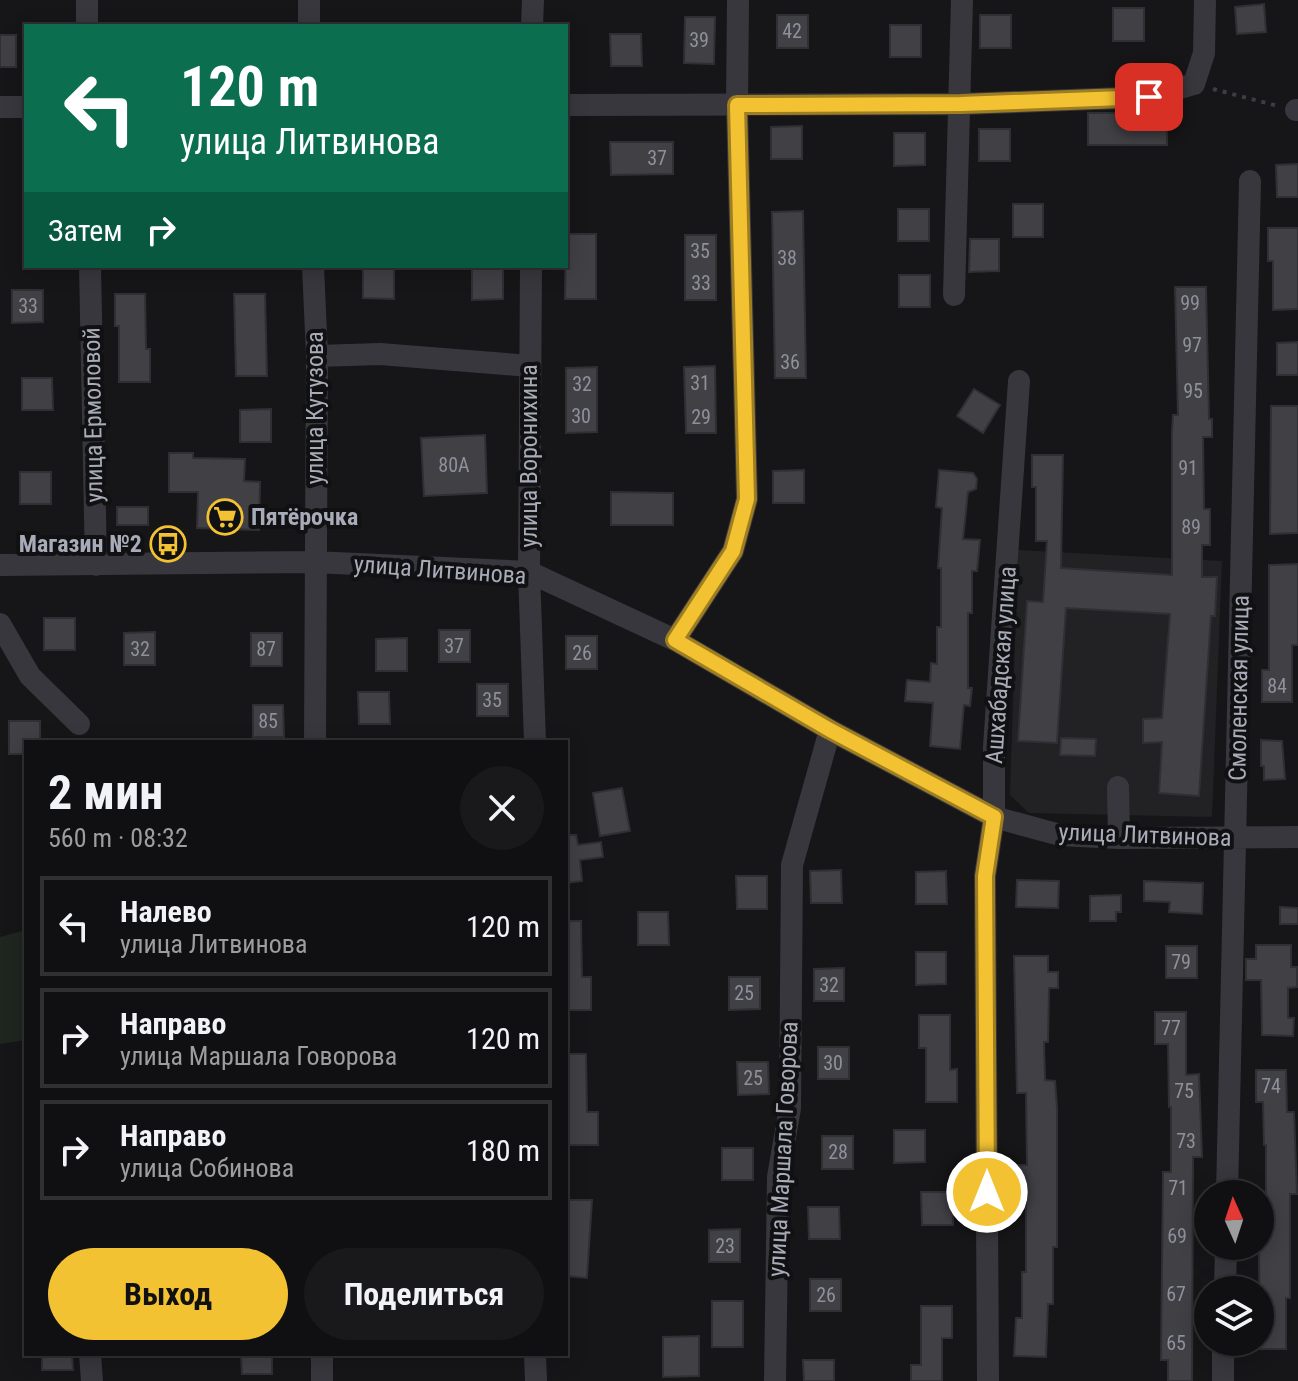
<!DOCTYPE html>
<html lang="ru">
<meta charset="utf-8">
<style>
body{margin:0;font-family:"Roboto Condensed",sans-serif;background:#19191b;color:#f1f3f6;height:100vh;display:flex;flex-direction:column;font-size:30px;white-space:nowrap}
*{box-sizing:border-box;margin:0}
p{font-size:26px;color:#9c9d9f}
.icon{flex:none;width:44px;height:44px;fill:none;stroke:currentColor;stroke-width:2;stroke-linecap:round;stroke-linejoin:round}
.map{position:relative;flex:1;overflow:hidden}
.side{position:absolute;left:24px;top:740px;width:544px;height:616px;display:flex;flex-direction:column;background:#101012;border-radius:0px;box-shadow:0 4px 20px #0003,0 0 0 2px #303032}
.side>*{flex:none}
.hud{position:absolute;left:24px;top:24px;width:544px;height:244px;border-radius:0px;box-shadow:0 4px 20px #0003,0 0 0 2px #303032;background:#0b6e4f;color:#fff;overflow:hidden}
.needle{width:52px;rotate:357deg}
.buttons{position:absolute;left:1194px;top:1180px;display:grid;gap:16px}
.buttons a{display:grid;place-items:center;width:80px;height:80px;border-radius:50%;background:#101012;box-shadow:0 4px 20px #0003,0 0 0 2px #303032;font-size:40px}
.pin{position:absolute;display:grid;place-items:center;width:68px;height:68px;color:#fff;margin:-34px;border-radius:16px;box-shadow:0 4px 12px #0006}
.me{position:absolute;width:88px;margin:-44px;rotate:0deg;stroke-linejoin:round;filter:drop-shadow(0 0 6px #0008)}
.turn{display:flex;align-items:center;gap:28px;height:168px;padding:0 24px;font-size:36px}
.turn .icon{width:104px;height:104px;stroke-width:2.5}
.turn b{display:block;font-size:56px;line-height:68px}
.then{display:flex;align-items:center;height:76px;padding:0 24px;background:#0003;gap:16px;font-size:30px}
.round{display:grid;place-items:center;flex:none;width:84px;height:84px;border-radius:42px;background:#19191b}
.headline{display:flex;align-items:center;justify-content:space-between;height:136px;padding:0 24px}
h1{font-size:48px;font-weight:700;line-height:60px}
.button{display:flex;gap:16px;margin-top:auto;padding:16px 24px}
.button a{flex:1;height:92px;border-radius:48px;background:#f3c232;color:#111;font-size:32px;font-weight:700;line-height:92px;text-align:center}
.button a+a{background:#19191b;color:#f1f3f6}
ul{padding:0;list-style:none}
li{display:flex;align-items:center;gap:24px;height:100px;margin:0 16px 12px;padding:0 8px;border:4px solid #303032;border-radius:0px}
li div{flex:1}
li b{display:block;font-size:30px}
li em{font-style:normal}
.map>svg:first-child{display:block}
.built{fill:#222225}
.green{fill:#1e261f}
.building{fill:#404045;stroke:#303034;stroke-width:2}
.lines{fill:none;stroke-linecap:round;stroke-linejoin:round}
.path{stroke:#3d3e44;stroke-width:4;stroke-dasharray:4 6;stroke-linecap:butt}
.minor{stroke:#37373d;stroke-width:22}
.route-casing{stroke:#9e7e20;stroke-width:20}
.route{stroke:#f3c232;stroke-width:14}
.labels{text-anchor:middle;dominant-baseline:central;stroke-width:8;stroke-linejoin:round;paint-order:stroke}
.number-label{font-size:20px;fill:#8e909b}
.street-label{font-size:24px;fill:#a8abb8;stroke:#111113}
.poi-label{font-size:24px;font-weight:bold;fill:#a8abb8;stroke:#111113;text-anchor:start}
</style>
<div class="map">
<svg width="1298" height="1381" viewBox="0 0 1298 1381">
<rect width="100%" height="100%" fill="#161618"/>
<path class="built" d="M1018,550L1222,561L1212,817L1029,813L1010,795Z"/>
<path class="green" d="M26,930V1040L0,1044V937Z"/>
<path class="building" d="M1264,4L1266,32L1237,34L1235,7Z
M1113,8H1144V41H1113Z
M777,15H808V48H777Z
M980,15H1011V48H980Z
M685,17H715L714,64L684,63Z
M890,25H921V57H890Z
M610,34H641L642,66H611Z
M0,35H16V67H0Z
M1088,113H1167V145H1088Z
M802,126V159H771V127Z
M979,129H1010V161H979Z
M894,133H925V165L894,166Z
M610,142H673V174L611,175Z
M1298,164V197H1277L1276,165Z
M1013,204H1043V237H1013Z
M898,209H929V241H898Z
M803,211L806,378H775L772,212Z
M1268,228H1298V309L1273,310V261H1268Z
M566,234H596V299H565Z
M685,235H716V300H685Z
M970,239H999V271L969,272Z
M363,266H394V299L363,298Z
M472,267H503V299L472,300Z
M899,275H930V307H899Z
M1175,287H1206L1209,419H1212V437H1203L1204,509H1210V545H1202V577H1217L1215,616H1211L1199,796L1159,793L1162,742L1143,743V719L1162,718L1170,614L1066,608L1057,743L1018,741L1027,601L1043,602L1047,541H1036V487H1032V455H1063L1061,568L1172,575V432L1173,415H1178Z
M12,290H43V322L12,323Z
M115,294H145L146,349H150V382H119V326H115Z
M234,294H265L267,376H236Z
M1298,342V375H1277V343Z
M715,366L716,433H686L684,367Z
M597,367V432L566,433V368Z
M22,378H52L53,410H22Z
M974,389L1000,405L983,433L957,416Z
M1271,406H1298V533L1270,534Z
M271,409V442H240V410Z
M485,435L487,493L424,496L421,438Z
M169,453H193V458L245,459L244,481L260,482L259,530L197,528L198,492H169Z
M804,470V503H773V471Z
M939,470L973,473L977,479L976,489L968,492L963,539L980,540L977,571H972V613H968V688H972L970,706L964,705L960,749L930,746L933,703L905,701L907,680L930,682L931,663L937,664V627H941V568H938L942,508L936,507Z
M20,472H51V504H20Z
M611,492L673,493V525H611Z
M117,507H148V525H117Z
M1298,564V645H1292V702H1262V670H1269V565Z
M44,618H75V650H44Z
M439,630H470V662H439Z
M155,632V665H124V633Z
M251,633H282V666H251Z
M566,636H597V669H566Z
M407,638V671H376V639Z
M477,684H508V716H477Z
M358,692H389L390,724H359Z
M253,705H283L284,737H253Z
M9,721H40V742H26V754H9Z
M1061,738L1096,739L1095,756L1060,755Z
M1261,740L1282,741L1285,779L1264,780V766H1261Z
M622,788L630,831L600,836L593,793Z
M566,835H576L578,845L601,842L603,857L580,860L582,881L566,883Z
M841,870L842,903H811L810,871Z
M946,871L947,904H916V872Z
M736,876H767V909H737Z
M1017,880L1059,881L1058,908L1016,907Z
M1144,881L1203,883L1202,914L1169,912L1170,902L1144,901Z
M1121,895V912H1116V921H1090V896Z
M1280,907L1298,908V924H1280Z
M638,912H668L669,945H638Z
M566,921H581L582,977H591V1010H566Z
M1256,945H1291V967H1297V987L1288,988V1018H1294L1293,1036L1262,1035L1261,980H1246V959H1256Z
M1166,946H1197V978H1166Z
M916,952H946V984L916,985Z
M1014,956H1048V972H1058V988H1049L1048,1042H1044L1045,1080L1055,1081L1057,1108V1247H1053V1304H1048L1046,1357L1014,1356L1016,1318H1022V1272H1026V1194H1018L1017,1165H1027L1026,1093H1017Z
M844,968V1001H814V969Z
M729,977H760V1009L729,1010Z
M1155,1012H1186V1075L1199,1074L1202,1157H1193L1192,1381H1168V1360H1161L1163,1172H1171V1107H1169L1168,1044H1155Z
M919,1015H950V1070L957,1069V1102H926V1048H919Z
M818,1047H849V1079H818Z
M566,1054H586L587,1112H598V1145H567Z
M737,1062H768L769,1094L738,1095Z
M1256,1070H1286L1287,1112H1294L1297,1194H1290V1298H1286V1349H1260L1259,1246L1260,1223H1266V1145H1264L1263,1102H1256Z
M894,1130H925V1162L894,1163Z
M822,1136H853V1169H822Z
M722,1148H753V1180H722Z
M921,1192H952L953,1225H922Z
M566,1200H592L587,1278L566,1276Z
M808,1207H839L840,1239H809Z
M740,1229V1262H709V1230Z
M810,1279H841V1311H810Z
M712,1301H743V1347H712Z
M921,1306H952V1338H942V1381H911V1365H921Z
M699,1336V1376L663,1377V1337Z
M42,1354H72L73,1370H42Z
M241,1354H272V1374H242Z
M803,1360H834V1381H804Z"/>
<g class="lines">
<path class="path" d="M1213,89L1278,106"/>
<path class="minor" d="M87,26V0
M309,26V0
M532,26L533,0
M566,105L961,104L1149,97L1194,84L1204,53L1205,0
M0,107H26
M1296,110H1298
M90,266L96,565
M313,266L317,356L315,742
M531,266L529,572L535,742
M954,295L962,0
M317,356L380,354L530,366
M0,565L314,562L529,572L675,640L830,730L994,817L1060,835L1119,838L1298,837
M0,624L30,676L79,724
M675,640L733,551L747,499L737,105L738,0
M1118,787L1119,838
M1227,1194L1250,181
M1225,1290L1226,1246
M90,1354L92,1381
M322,1354V1381
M535,1354L536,1381
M775,1381L778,1177L790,1108L792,865L830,730
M988,1381L985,876L994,817V747L1019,381
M1223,1381V1342"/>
</g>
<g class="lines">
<defs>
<path id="route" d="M987,1192L985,876L994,817L830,730L675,640L733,551L747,499L737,105L961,104L1149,97"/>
</defs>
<use href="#route" class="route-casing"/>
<use href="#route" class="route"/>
</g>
<defs>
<symbol id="supermarket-ring" viewBox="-11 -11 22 22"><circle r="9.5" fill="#111113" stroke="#f3c232" stroke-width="1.5"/><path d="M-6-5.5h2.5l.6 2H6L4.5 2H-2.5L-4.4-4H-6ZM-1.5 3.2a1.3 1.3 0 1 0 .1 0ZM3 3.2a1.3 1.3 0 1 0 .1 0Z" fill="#f3c232"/></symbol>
<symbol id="bus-ring" viewBox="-11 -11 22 22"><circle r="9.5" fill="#111113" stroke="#f3c232" stroke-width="1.5"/><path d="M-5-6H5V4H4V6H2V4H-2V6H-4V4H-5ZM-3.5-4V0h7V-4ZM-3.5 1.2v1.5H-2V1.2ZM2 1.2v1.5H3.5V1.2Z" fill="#f3c232"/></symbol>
</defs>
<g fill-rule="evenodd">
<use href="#supermarket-ring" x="205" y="497" width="40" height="40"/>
<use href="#bus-ring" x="148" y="524" width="40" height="40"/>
</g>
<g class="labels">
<g class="number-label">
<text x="792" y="31">42</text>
<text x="699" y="40">39</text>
<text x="657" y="158">37</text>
<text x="700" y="251">35</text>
<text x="787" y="258">38</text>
<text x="701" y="283">33</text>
<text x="1190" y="303">99</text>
<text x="28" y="306">33</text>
<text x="1192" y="345">97</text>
<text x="790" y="362">36</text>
<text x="700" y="383">31</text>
<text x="582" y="384">32</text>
<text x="1193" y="391">95</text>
<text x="581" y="416">30</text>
<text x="701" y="417">29</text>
<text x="454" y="465">80А</text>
<text x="1188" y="468">91</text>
<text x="1191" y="527">89</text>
<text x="454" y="646">37</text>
<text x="140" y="649">32</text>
<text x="266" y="649">87</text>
<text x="582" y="653">26</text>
<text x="1277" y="686">84</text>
<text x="492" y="700">35</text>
<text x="268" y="721">85</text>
<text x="1181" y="962">79</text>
<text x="829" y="985">32</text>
<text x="744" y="993">25</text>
<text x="1171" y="1028">77</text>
<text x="833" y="1063">30</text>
<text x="753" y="1078">25</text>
<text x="1271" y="1086">74</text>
<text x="1184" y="1091">75</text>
<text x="1186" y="1141">73</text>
<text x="838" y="1152">28</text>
<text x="1178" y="1188">71</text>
<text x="1177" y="1236">69</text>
<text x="725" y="1246">23</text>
<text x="1176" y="1294">67</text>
<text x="826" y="1295">26</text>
<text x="1176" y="1343">65</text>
</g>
<g class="street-label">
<text transform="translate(315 408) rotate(-90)">улица Кутузова</text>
<text transform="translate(93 415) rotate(-91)">улица Ермоловой</text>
<text transform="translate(529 456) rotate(-90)">улица Воронихина</text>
<text transform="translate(440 570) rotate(4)">улица Литвинова</text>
<text transform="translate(1001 665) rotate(-86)">Ашхабадская улица</text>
<text transform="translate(1239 688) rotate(-89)">Смоленская улица</text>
<text transform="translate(1145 835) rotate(2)">улица Литвинова</text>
<text transform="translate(783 1149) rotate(-87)">улица Маршала Говорова</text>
</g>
<g class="poi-label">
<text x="251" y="517">Пятёрочка</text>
<text x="142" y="544" text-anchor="end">Магазин №2</text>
</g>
</g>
</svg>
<div class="buttons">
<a><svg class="needle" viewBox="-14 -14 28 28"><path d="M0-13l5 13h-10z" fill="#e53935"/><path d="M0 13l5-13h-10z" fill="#9c9d9f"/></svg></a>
<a><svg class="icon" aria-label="layers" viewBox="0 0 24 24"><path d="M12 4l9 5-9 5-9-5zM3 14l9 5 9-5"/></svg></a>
</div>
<div class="pin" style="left:1149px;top:97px;background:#d93025"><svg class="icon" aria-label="arrive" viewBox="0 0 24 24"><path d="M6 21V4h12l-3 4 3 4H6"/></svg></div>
<svg class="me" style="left:987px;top:1192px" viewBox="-20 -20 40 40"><circle r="17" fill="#f3c232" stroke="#fff" stroke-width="3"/><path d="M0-11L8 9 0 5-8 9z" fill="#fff"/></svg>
<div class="hud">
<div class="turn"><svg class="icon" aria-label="left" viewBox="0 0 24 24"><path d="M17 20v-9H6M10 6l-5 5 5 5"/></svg><div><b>120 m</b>улица Литвинова</div></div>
<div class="then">Затем<svg class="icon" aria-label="right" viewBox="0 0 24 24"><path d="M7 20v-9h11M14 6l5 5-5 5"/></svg></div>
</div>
<section class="side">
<div class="headline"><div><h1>2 мин</h1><p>560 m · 08:32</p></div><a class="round"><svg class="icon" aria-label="close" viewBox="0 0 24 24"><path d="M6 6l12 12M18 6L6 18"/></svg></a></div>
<ul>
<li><svg class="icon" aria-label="left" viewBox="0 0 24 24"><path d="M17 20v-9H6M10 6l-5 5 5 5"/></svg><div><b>Налево</b><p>улица Литвинова</p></div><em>120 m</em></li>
<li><svg class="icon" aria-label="right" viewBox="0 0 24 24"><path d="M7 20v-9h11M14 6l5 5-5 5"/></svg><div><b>Направо</b><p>улица Маршала Говорова</p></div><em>120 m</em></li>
<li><svg class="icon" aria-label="right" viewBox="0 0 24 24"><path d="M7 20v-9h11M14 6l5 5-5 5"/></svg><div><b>Направо</b><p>улица Собинова</p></div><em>180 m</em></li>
</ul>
<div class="button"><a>Выход</a><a>Поделиться</a></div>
</section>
</div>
